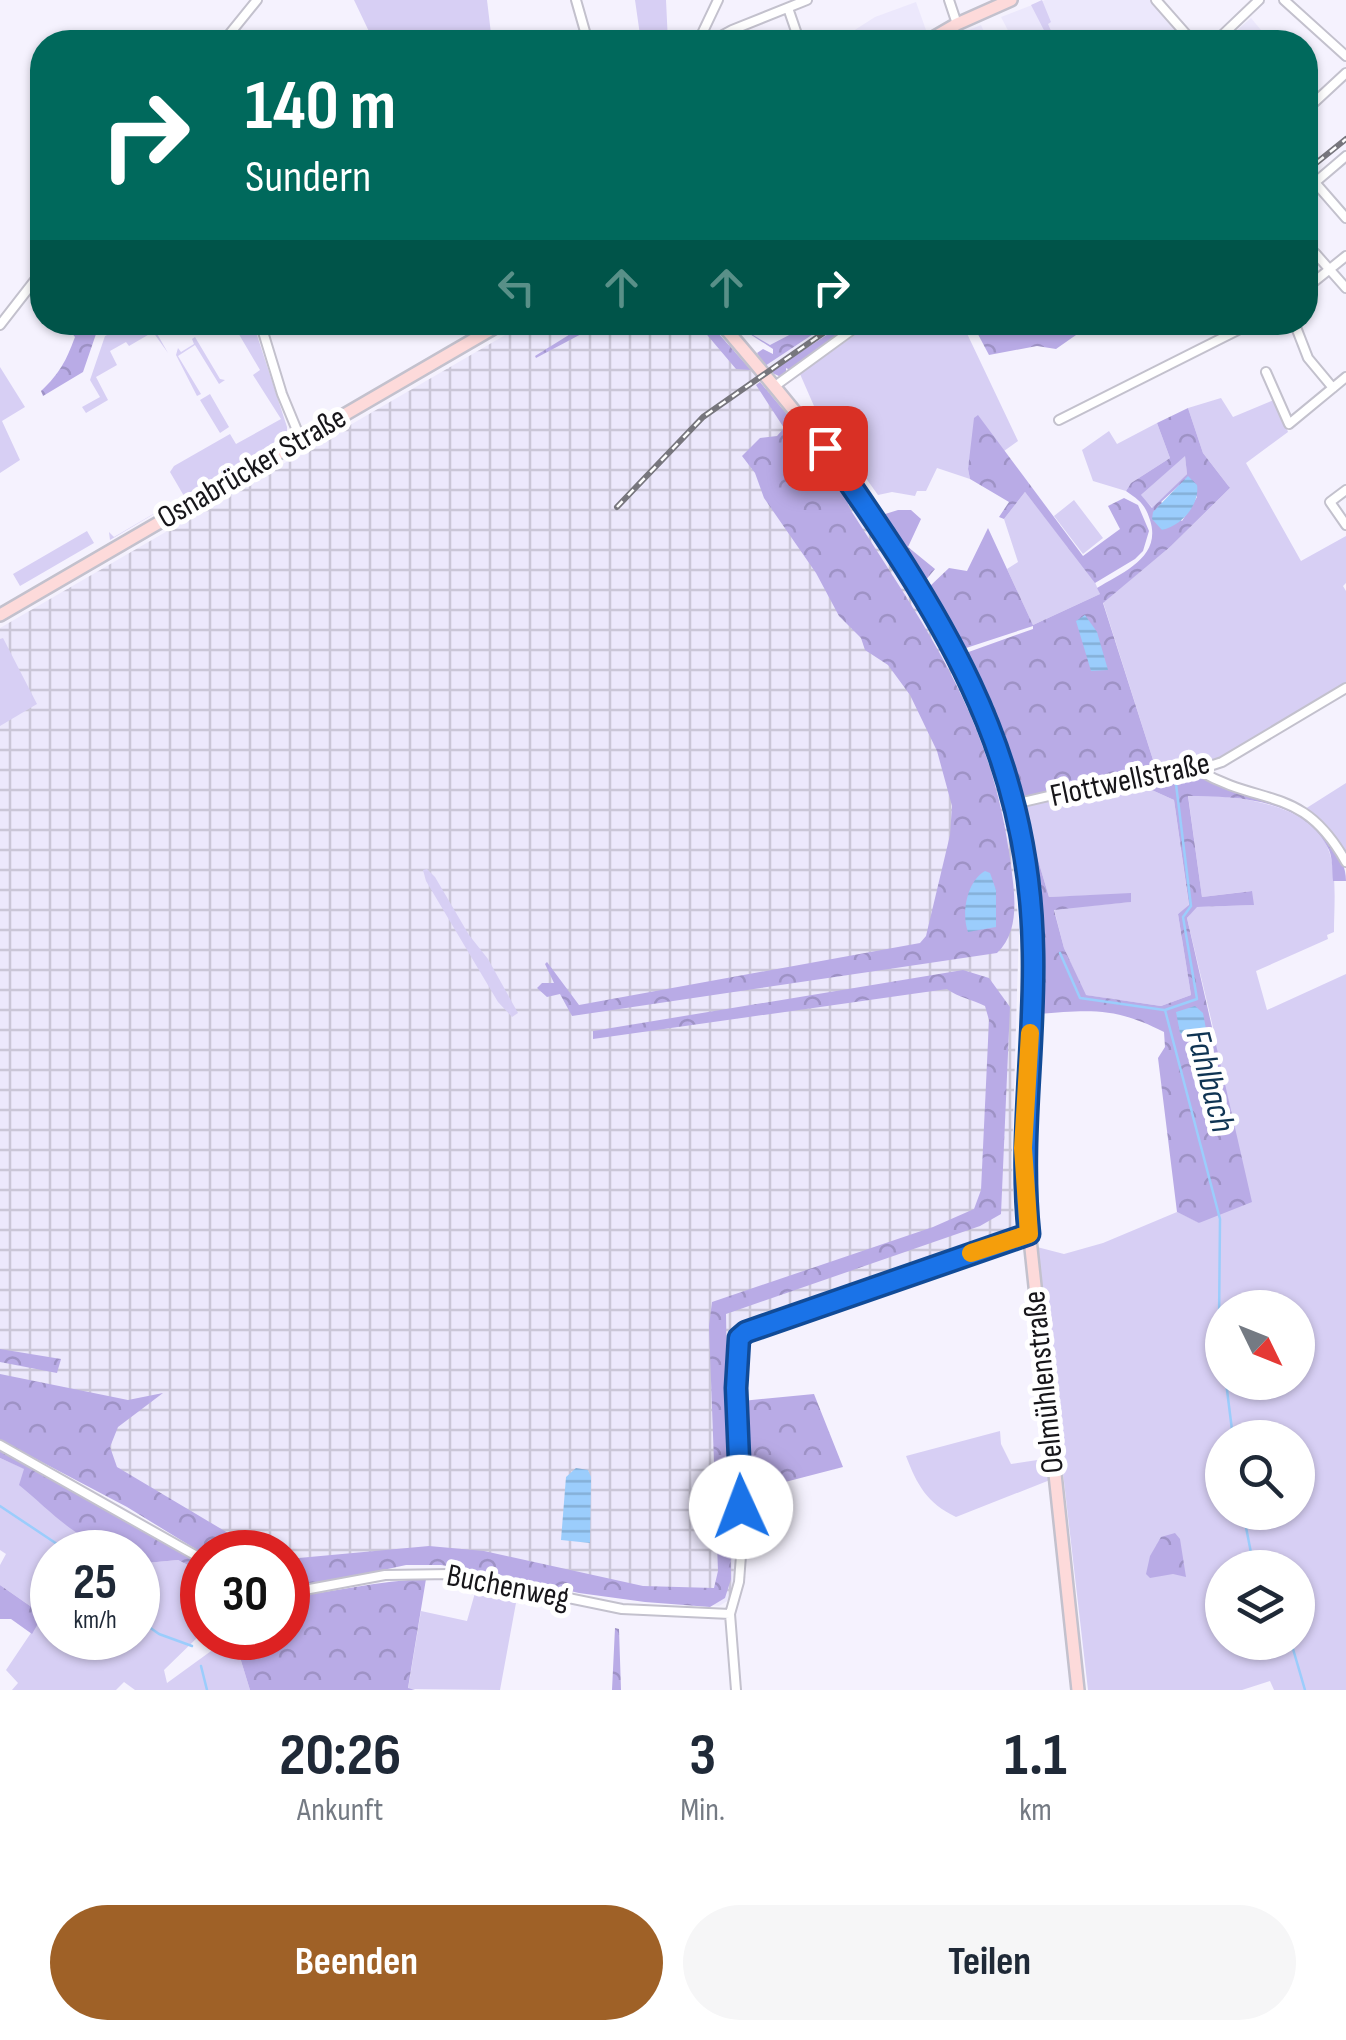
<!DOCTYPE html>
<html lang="de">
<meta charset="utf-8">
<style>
body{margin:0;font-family:"Sofia Sans Condensed",sans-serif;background:#f6f6f7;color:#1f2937;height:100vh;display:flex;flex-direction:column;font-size:38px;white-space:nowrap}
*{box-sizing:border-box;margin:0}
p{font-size:32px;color:#747a83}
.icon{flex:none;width:55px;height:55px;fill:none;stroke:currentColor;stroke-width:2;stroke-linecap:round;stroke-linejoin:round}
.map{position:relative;height:1690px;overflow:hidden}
.panel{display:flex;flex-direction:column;background:#fff;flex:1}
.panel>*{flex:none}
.hud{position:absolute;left:30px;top:30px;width:1288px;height:305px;border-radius:40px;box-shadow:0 2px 8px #0004;background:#00695c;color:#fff;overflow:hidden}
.needle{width:65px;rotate:133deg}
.tools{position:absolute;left:1205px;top:1290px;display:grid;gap:20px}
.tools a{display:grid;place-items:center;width:110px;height:110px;border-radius:50%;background:#fff;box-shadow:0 2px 8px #0004;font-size:50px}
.speed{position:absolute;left:30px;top:1530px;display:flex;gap:20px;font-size:50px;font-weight:700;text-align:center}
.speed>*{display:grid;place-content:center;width:130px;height:130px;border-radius:50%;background:#fff;box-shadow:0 2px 8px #0004;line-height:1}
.speed small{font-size:25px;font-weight:400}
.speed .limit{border:15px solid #d22;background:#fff;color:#111}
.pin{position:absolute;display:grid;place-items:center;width:85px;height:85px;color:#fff;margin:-42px;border-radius:20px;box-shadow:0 5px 15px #0006}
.me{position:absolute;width:110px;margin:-55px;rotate:358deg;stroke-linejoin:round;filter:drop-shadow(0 0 8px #0008)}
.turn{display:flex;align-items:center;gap:35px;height:210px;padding:0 50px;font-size:45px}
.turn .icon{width:130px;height:130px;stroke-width:2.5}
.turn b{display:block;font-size:70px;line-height:85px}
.lanes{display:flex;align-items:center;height:95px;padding:0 50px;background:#0003;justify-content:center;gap:50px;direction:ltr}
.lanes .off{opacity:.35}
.eta{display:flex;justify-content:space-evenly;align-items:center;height:170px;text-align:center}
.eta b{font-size:60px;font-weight:700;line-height:70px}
.button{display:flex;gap:20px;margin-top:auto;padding:20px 50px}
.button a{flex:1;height:115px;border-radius:60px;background:#9f6127;color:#fff;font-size:40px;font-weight:700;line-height:115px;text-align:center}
.button a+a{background:#f6f6f7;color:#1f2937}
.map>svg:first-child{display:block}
.built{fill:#ece8fc}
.industrial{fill:url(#industrial-grid)}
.grass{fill:#d7cff4;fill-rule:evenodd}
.forest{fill:url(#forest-crowns);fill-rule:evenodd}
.water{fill:url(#water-rules)}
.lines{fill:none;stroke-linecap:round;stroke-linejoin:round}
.stream{stroke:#9bcdfc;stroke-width:2.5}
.street-casing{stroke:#c3c1cd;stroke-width:12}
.secondary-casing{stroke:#c3c1cd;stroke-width:16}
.street{stroke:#fff;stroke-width:8}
.secondary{stroke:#fddada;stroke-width:11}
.rail-casing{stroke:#77767d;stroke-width:6}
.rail{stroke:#fff;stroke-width:2.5;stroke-dasharray:8;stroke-linecap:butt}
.route-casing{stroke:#114b97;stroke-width:25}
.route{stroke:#1a73e8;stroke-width:18}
.slow{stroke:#f59e0b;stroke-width:18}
.labels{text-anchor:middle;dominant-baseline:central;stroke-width:10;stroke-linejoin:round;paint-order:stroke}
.street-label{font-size:32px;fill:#17161a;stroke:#fff}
.water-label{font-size:35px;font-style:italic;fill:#0f3453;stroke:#fff}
</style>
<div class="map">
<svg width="1346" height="1690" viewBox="0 0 1346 1690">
<defs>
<pattern id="industrial-grid" width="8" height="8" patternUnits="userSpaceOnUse" patternTransform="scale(2.5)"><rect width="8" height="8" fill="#ece8fc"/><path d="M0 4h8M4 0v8" fill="none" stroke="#cac6d7"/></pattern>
<pattern id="forest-crowns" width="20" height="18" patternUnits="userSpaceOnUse" patternTransform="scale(2.5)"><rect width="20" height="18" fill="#b9abe6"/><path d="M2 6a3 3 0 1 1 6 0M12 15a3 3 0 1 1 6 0" fill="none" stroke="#9e92c5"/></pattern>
<pattern id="water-rules" width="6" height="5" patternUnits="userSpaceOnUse" patternTransform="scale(2.5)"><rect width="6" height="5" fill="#9bcdfc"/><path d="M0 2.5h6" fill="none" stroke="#85afd7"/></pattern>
</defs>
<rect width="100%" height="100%" fill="#f5f2fe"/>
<path class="built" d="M1045,0H1151L1188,42H1014L1001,17Z
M916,2L926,30L906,42H836L875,17Z
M1251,18L1271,42H1224L1227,39Z
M981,25L989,42H946L957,35Z
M732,323H812L770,345Z
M830,323H845L770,372L765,366Z"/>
<path class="industrial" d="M526,323H712L797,421L915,602L979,723L1010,830L1019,929L1012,1156L1014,1228L731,1330L734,1582L729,1600L719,1606L650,1598L459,1560L288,1570V1552H244L0,1425V628Z"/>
<path class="grass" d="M354,0H487L492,42H374Z
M635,0H666L668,42H641Z
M1042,0L1051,22L1048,24L1056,42H1050L1031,5Z
M133,323H151L168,353L153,332L129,346L126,342L110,351L117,365L96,377L108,400L86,413L82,407L100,397L90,380L105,336Z
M253,323L287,427V435L110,540L109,532L114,537L184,496L170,472L174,466L230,434L236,444L281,419L253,375L260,370L237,331L244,325Z
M872,323H962L1018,441L1004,451L977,416L968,469L970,479L937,468L926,491H917L915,496L892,492L878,495L814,406L800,374Z
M195,337L220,379L225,380L219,384L195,345L178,356L201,394L197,396L176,355L178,348L181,352L194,344L192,339Z
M0,367L25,407L2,421L20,460L0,473Z
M210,394L229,427L220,433L200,400Z
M1221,398L1233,417L1276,399L1288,432L1246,463L1301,561L1346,536V583L1343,586L1346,591V683L1229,755C1205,766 1180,771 1155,766L1103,602L1170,547L1230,488L1203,453L1188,408Z
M1157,423L1170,458L1131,483L1126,491L1093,481L1082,450L1109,431L1117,444Z
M1185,455L1187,474L1153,508L1140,496Z
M1025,492L1094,580L1100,594L1033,625L1007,569L1018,562L1004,519Z
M1074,500L1103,538L1083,554L1054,516Z
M87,531L94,543L20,586L13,574Z
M3,638L37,704L0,726V639Z
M1134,782L1174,800L1189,906L1178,914L1191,995L1161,1006L1085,995L1064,948L1054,909L1130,902L1131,894L1049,897L1022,806L1094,787Z
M1346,783V860L1328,829L1305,809Z
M1188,795C1233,796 1315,801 1330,854C1337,878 1334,908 1334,932L1327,935L1328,939L1256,971L1267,1010L1346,974V1690H1274L1270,1681L1242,1690H1088L1037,1247L1064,1254L1103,1243L1177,1212L1200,1223L1216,1040L1187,918L1196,907L1253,905L1251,891L1202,897ZM1222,1308H1298V1382H1222ZM1222,1438H1298V1512H1222ZM1222,1568H1298V1642H1222Z
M427,869L435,877L469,935L488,959L518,1013L512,1017L498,1002L426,881L423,870Z
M1000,1431L1001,1444L1011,1464L1044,1459L1050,1480L956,1517C927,1503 917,1485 906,1456Z
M0,1458L25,1469L84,1539L113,1552H52V1638H138V1561L146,1563L178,1560L202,1572V1633L164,1670L167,1683L229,1638H234L250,1690H135L124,1682L116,1690H12L18,1683L6,1670L43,1615L0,1585V1565L6,1554L0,1550Z
M477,1586L518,1592L500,1690L408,1689L421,1611L467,1621Z"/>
<path class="forest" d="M85,322L90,323L96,334L83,372L43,396L41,391C60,373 66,361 75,337L69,330L73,324L78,326Z
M1081,322L1086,328L1056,349L1037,346L989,355L972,323Z
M588,323H602L536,358L535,356Z
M697,323H709L751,370L736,369Z
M733,323L770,345L812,323H830L765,366L757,353L763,349L773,354V349Z
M845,323H860L790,370L786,368V373L781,377L770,372Z
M760,382L797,426L846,498L850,509C928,632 992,716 1011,866C1015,896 1020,931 997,953L572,1016L560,994L547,997L537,988L542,983H554L545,964L547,962L579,1005L920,943L926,936L950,835L952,806L937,751L910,695L888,665L865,650L861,638L839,616L816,573L764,498L755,473L742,456L760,438L777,436L784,428L756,385Z
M1188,408L1203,453L1230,488L1170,547L1103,603L1155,766L1173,770L1021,800L963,654L1033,629V626L960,650L929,587L949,568L967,571L988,528L1033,625L1100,594L1097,588C1123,572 1162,557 1150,520C1145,504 1139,500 1126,491L1131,483L1170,458L1157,423ZM1185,456L1187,474L1152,508L1141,495ZM1185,480L1197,497L1182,521L1161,502Z
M978,415L1083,556L1120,529L1108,506L1124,498L1138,505L1149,531L1143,551L1135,559L1095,583L1025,492L1004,519L999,517L1009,502L970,479L968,469L974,418Z
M898,510H911L921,519L908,547L935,569L925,581L882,515Z
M1197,772C1242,798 1303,795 1333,845C1340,858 1346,866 1346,881H1333C1332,872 1333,859 1329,850C1306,799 1236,796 1188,796L1202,897L1252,891L1254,905L1197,907L1187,918L1252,1202L1199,1223L1177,1212L1158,1058L1165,1047L1164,1032C1115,1007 1091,1010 1038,1014C1040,943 1035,876 1022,806L1049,897L1131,893V902L1054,910L1064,948L1086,995L1161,1006L1191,995L1178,914L1189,905L1174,800L1134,782Z
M963,970L989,978L1010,1007L1001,1214L980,1226L726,1314L731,1579L725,1598L710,1607L645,1602L579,1593L496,1574L441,1565H406L306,1587L288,1586V1559L429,1546L484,1551L643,1586L714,1588L718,1571L709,1326L712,1302L933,1227L974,1209L981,1190L989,1020L985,1006C972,999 959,998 947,989L593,1039V1031Z
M0,1349L61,1359L57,1373L0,1362Z
M0,1374L128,1400L163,1393L118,1427L110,1447L117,1467L260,1552L202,1553L127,1507L0,1440Z
M814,1394L843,1467L746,1492L742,1401Z
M0,1451L202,1565V1572L178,1560L146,1563L138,1561V1552C85,1552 57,1516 19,1485L24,1469L0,1458Z
M1175,1533L1180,1539L1186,1577L1173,1574L1150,1578L1146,1574L1150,1556L1161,1537Z
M426,1579L408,1688L415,1690H250L234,1638H288V1596C335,1593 379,1580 426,1579Z
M0,1585L43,1615L32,1634L11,1619H0Z
M615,1628L619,1629L621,1690H612Z"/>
<path class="water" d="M1188,476L1197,485C1200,505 1181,526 1162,530L1152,519L1153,512Z
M1085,615L1097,632L1108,670L1091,671L1076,621Z
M985,871L990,873L996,890V927L968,932C961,913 967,881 985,871Z
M1195,1006L1203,1013L1206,1029L1190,1040L1180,1033L1176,1012Z
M576,1468L588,1470L591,1477L590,1543L561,1540L566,1477Z"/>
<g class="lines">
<path class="stream" d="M1176,784L1191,906L1183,917L1197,999L1165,1010L1220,1219L1219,1324L1222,1356
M1060,953L1080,998L1164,1010
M1226,1382L1233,1438
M0,1506L69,1552
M1243,1512L1254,1568
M138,1619L159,1634L192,1646
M1291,1642L1305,1690
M201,1666L207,1690"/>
<defs>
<path id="street" d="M576,0L588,42
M949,0L957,24
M1156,0L1193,42
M1284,0L1346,56
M788,8L798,37
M223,42L257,0
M698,42L718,0
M710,42L732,30L807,0
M1215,42L1259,0
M1305,111L1346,73
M1305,171L1346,218
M1305,191L1346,156
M1315,253L1346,288
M1305,289L1346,256
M260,322L282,394L301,440
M1294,322L1308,358L1333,388
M0,325L42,271
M1266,372L1289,424L1346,377
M775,386L863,322
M1059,420L1254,322
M1346,490L1330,502L1346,525
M1198,770C1263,808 1302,784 1346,862
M1014,804L1096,785L1198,770L1222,762L1346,688
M0,1445L202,1559
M288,1593L385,1575L451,1574L622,1609L730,1614
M736,1690L730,1614L739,1582L742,1542L737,1387L739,1338L746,1332L1029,1235"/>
<path id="secondary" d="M926,42L957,24L1011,0
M720,322C869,496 1010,674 1030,911C1038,1005 1021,1099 1025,1192L1078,1690
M0,615L504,322"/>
</defs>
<use href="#street" class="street-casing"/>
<use href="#secondary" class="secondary-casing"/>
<use href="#street" class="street"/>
<use href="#secondary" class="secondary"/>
<defs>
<path id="rail" d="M1305,172L1346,139
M617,507L703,417L839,322"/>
</defs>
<use href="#rail" class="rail-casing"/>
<use href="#rail" class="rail"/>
</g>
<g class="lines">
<defs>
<path id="route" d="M741,1507L736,1388L739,1338L746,1332L1029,1234C1019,1140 1035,1047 1033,953C1030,746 938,610 825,448"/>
</defs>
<use href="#route" class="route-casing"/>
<use href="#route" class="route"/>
<path class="slow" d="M971,1253L1029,1234L1023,1148L1030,1033"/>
</g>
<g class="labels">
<g class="street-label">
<text transform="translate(252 468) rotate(-30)">Osnabrücker Straße</text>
<text transform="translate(1130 780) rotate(-12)">Flottwellstraße</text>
<text transform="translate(1044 1382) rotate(-96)">Oelmühlenstraße</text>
<text transform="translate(508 1587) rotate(11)">Buchenweg</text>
</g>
<g class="water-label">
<text transform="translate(1210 1081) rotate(75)">Fahlbach</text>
</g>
</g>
</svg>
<div class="tools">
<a><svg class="needle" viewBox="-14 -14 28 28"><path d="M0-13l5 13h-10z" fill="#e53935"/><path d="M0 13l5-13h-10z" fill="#747a83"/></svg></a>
<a><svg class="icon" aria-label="search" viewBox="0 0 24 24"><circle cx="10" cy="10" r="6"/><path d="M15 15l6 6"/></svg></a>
<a><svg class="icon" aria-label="layers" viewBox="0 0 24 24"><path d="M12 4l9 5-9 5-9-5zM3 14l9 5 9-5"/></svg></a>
</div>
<div class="speed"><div>25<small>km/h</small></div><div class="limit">30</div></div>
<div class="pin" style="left:825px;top:448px;background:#d93025"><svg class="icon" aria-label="arrive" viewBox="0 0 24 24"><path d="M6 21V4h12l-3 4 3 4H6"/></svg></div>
<svg class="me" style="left:741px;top:1507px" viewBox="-20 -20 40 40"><circle r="19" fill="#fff"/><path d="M0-13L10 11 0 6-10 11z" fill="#1a73e8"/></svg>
<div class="hud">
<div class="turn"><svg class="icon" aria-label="right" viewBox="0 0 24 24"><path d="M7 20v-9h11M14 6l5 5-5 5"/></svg><div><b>140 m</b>Sundern</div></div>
<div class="lanes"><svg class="icon off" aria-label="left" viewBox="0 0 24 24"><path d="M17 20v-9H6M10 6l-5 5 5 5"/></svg><svg class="icon off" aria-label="ahead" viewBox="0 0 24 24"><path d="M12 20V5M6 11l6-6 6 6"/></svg><svg class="icon off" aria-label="ahead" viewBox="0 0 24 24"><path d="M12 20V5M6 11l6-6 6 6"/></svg><svg class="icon" aria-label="right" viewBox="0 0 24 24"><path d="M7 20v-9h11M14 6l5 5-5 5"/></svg></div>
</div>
</div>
<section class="panel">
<div class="eta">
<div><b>20:26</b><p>Ankunft</p></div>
<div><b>3</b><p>Min.</p></div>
<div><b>1.1</b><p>km</p></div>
</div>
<div class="button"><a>Beenden</a><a>Teilen</a></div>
</section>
